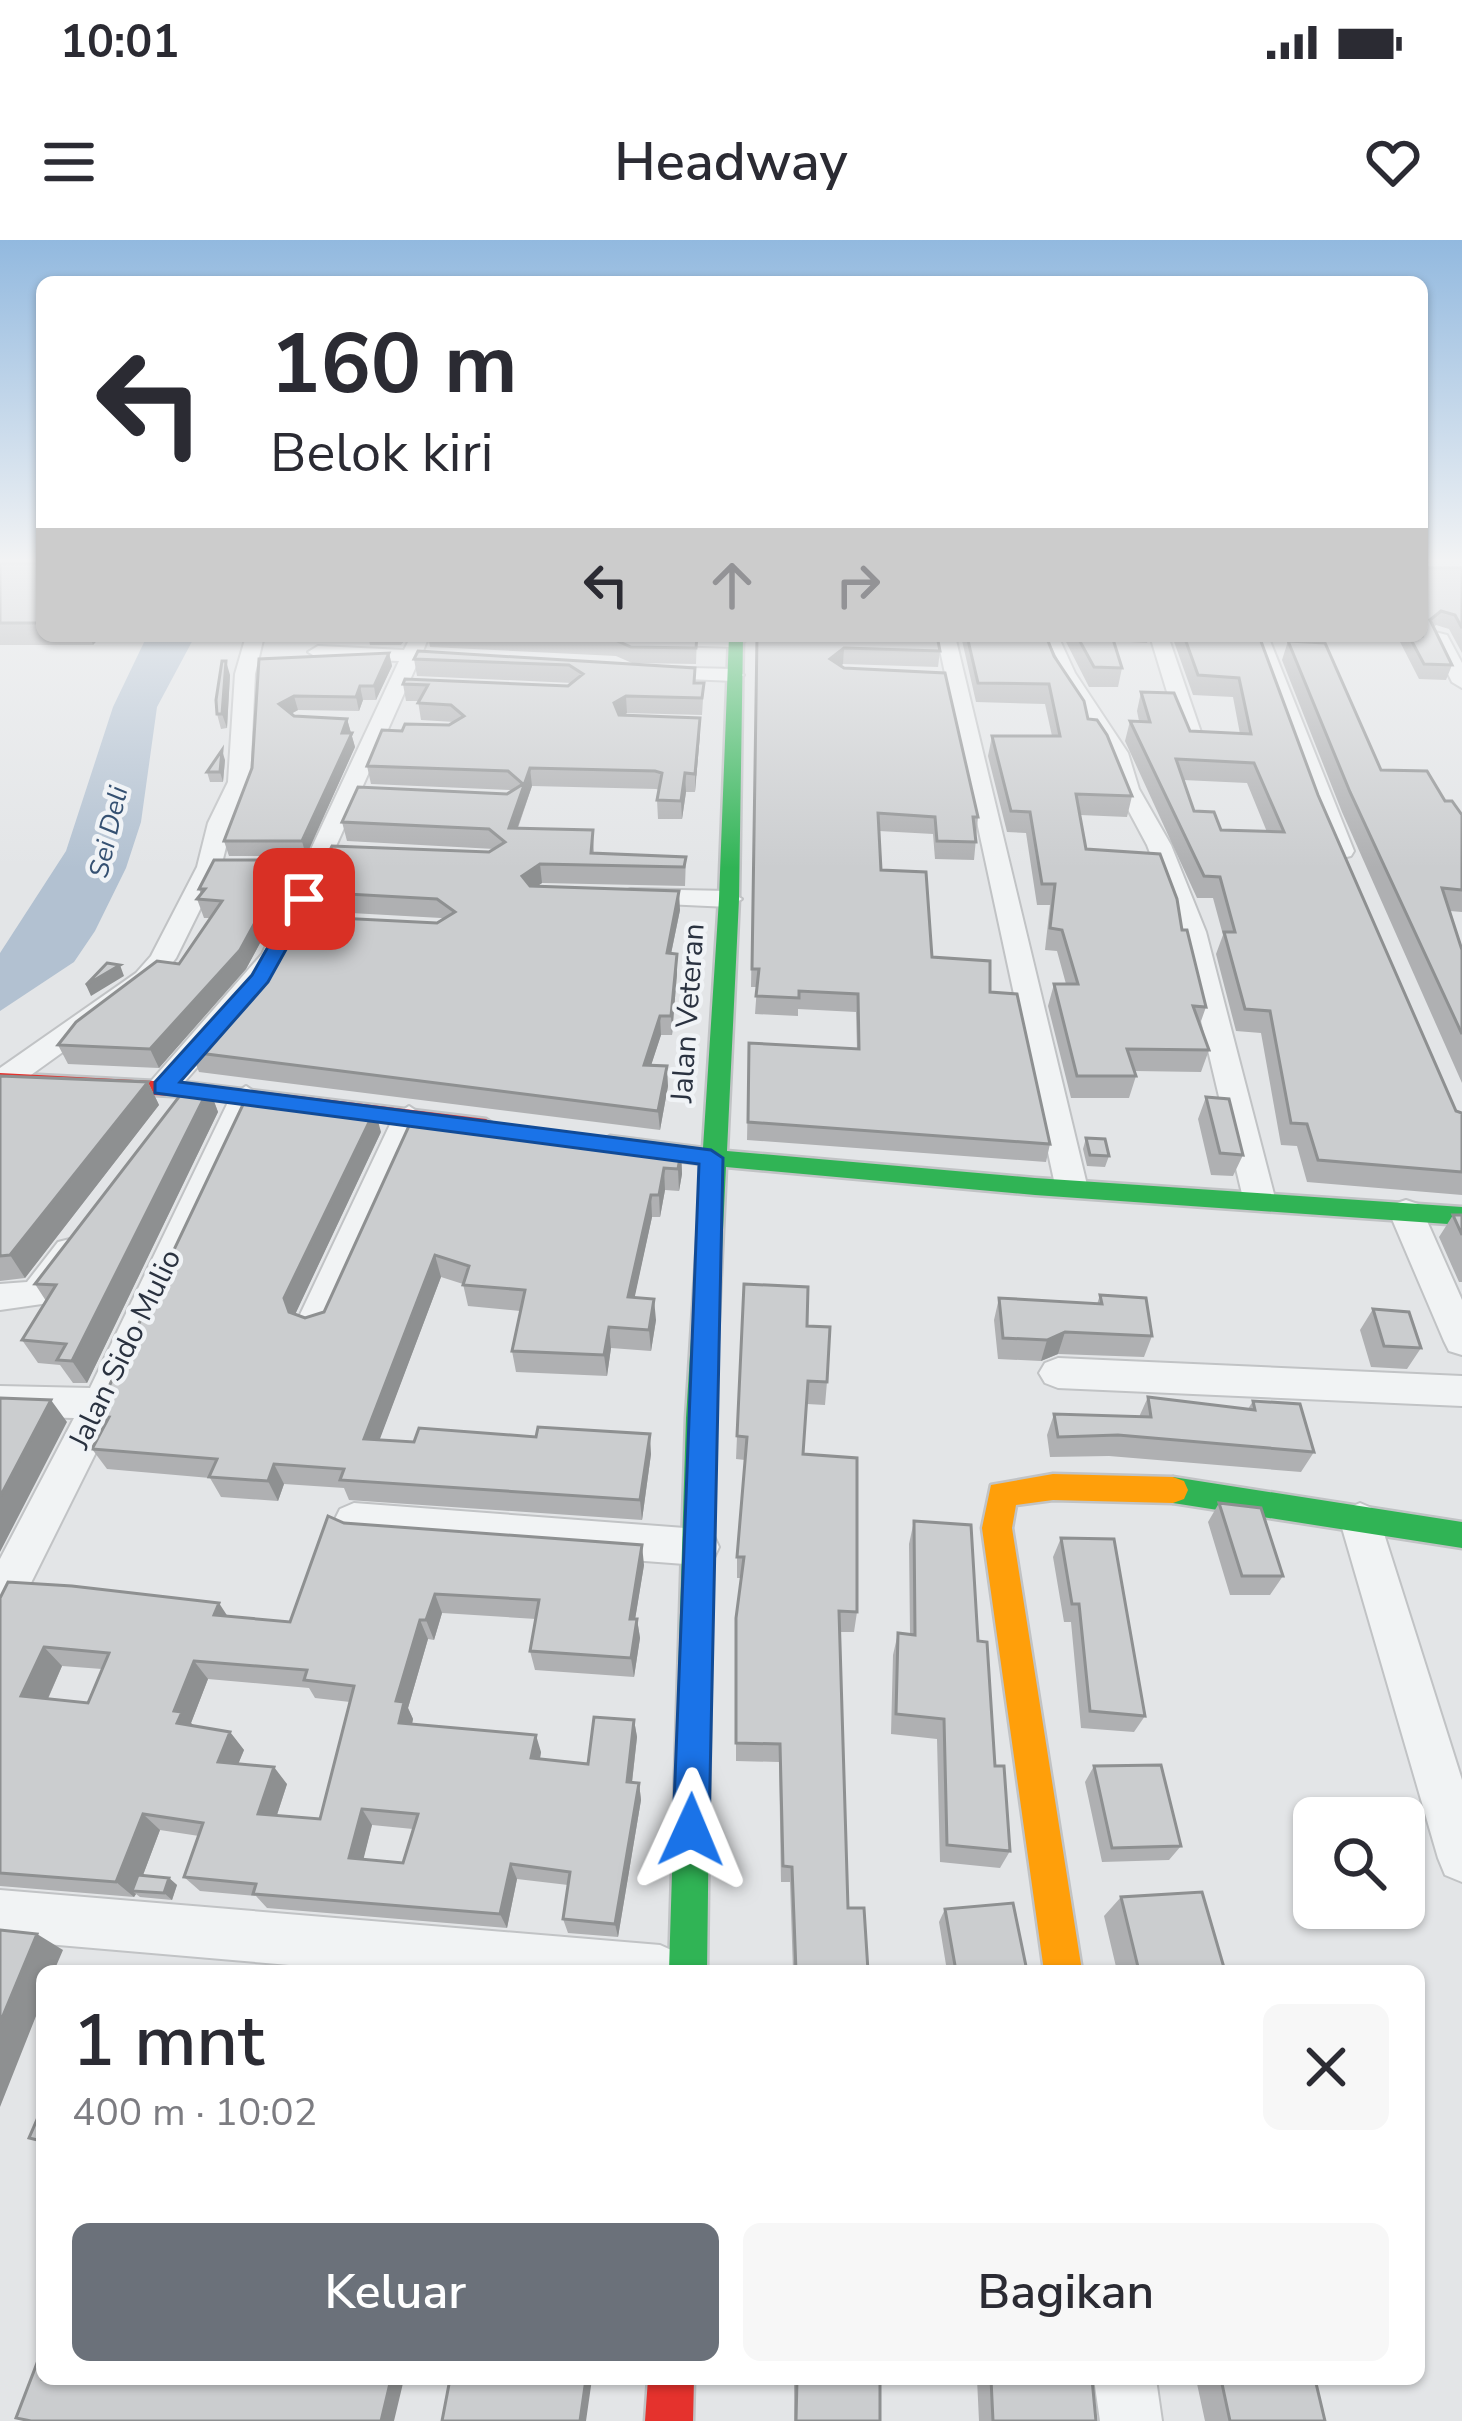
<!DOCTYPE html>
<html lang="id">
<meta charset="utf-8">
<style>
body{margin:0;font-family:"Nunito Sans",sans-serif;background:#f7f7f7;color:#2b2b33;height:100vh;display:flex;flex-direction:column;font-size:45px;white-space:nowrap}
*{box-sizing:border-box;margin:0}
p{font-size:39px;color:#7c7c81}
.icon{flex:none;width:66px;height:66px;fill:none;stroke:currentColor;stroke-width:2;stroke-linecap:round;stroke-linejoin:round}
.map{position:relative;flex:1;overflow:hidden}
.panel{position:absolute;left:36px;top:1725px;width:1389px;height:420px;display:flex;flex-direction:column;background:#fff;border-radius:18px;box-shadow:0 3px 9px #0004}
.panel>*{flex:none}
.hud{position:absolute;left:36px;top:36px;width:1392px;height:366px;border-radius:18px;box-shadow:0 3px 9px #0004;background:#fff;color:#2b2b33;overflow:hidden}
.buttons{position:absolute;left:1293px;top:1557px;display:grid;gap:24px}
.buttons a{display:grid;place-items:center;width:132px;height:132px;border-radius:18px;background:#fff;box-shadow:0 3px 9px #0004;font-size:60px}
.pin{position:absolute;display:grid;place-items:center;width:102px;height:102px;color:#fff;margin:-51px;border-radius:24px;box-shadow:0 6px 18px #0006}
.me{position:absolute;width:132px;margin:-66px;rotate:1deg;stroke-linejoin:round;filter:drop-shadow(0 0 9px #0008)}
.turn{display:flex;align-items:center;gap:42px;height:252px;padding:0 36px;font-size:54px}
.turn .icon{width:156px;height:156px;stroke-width:2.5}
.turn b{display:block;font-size:84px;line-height:102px}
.lanes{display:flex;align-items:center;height:114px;padding:0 36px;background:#0003;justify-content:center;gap:60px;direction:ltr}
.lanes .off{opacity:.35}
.round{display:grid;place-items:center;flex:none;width:126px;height:126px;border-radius:18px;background:#f7f7f7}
.headline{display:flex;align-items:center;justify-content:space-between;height:204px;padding:0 36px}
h1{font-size:72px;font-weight:600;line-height:90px}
.action{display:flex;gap:24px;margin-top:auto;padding:24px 36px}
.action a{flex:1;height:138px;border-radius:18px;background:#6b717a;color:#fff;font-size:48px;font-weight:600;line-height:138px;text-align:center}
.action a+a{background:#f7f7f7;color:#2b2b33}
.status{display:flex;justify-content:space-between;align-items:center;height:84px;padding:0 60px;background:#fff;direction:ltr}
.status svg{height:33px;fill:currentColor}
header{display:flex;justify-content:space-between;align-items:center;height:156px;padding:0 36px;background:#fff;font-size:54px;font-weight:600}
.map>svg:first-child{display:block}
.water{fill:#b2c1d1}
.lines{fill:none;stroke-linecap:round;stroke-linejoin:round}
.street-casing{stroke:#c1c3c5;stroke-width:4}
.fast-casing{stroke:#c1c3c5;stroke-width:5}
.slow-casing{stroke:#c1c3c5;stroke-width:5}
.jam-casing{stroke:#c1c3c5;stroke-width:5}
.street{fill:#f1f3f4;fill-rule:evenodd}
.fast{fill:#30b455;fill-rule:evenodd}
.slow{fill:#ff9f0a;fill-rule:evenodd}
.jam{fill:#e5322d;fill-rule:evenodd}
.wall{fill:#afb0b2;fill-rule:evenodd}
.shaded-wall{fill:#8e9091}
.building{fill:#cbcdcf;stroke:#8e9091;stroke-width:3;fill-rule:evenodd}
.route{fill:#1a73e8;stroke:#114b97;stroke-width:3}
.labels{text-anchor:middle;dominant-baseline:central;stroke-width:9;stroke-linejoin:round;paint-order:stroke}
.far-water-label{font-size:27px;font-style:italic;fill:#355172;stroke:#f0f3f6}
.street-label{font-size:30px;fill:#2a3240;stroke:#f0f3f6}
</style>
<div class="status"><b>10:01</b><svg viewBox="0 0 49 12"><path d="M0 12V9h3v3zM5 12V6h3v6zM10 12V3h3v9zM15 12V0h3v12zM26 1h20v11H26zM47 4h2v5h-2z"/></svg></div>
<header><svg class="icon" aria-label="menu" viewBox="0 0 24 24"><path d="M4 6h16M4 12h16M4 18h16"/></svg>Headway<svg class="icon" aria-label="heart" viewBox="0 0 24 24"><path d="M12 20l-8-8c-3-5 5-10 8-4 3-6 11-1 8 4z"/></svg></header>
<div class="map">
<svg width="1462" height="2181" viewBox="0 0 1462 2181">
<rect width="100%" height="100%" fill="#e3e5e7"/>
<path class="water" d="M147,396H195L157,467L141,582L126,628L95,691L74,722L0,771V713L66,611L113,467Z"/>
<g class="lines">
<defs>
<path id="street" d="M1431,391L1447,395L1462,423V448L1452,442L1429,395Z
M246,396H264L255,434L250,542L232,583L221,627L176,718L156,745L17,845L0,846V828L136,733L151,716L197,627L208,583L228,542L235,434Z
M411,396H429L423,411L428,416L418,422L288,714L270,743L174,854H152L148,847L152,840L262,714L399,421L318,418L308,412L318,406L404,410Z
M560,396H738L745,401L735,407L569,402Z
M937,396H955L1087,945L1082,953H1060L1055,945Z
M1040,396H1058L1075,433L1128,513L1139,549L1171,605L1206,692L1275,958L1271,966H1247L1243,958L1180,692L1147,605L1117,549L1106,513L1055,433Z
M1150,396H1168L1204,501L1201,506L1193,507L1182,501Z
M1250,396H1268L1354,611L1351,616L1342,618L1330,611Z
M648,427L734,429L744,435L734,441L641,437V429Z
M631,649L729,651L742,659L729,667L622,662L618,657L622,652Z
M246,846L261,856L120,1164L15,1375L0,1380V1319L74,1178L0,1176V1146L90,1148L231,856Z
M409,866L424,876L333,1081L328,1091L315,1095L302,1091L297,1081L394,876Z
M1406,960L1418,964L1423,972L1462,1060V1115L1449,1111L1444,1101L1389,972L1394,964Z
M70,999L82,1002L87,1011L49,1063L0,1070V1044L27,1042L58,1002Z
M1058,1118L1462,1136V1166L1058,1148L1045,1143L1039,1133L1045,1123Z
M354,1263L698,1289L713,1294L719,1307L713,1320L698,1325L354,1299L340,1293L334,1281L340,1269Z
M1360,1263L1374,1269L1380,1281L1462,1540V1642L1445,1635L1438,1618L1340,1281L1346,1269Z
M0,1650L660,1705L678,1713L686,1731H359L0,1700Z
M1094,2139H1156L1162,2181H1100Z"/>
<path id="fast" d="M729,396H743L739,659L727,911L1035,938L1462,967V985L1035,955L726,927L714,1178L707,1731H669L686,1178L702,924L610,912L598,904L610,896L703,908L719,659Z
M1173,1237L1462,1282V1308L1173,1263L1162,1259L1158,1250L1162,1241Z"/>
<path id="slow" d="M1053,1234L1173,1237L1184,1241L1188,1250L1184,1259L1173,1263L1053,1260L1016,1265L1012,1288L1082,1731H1044L982,1288L991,1245Z"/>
<path id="jam" d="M0,833L192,843L486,879L498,887L486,895L192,857L0,847Z
M648,2139H694L693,2181H645Z"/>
</defs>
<use href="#street" class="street-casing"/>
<use href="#fast" class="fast-casing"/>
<use href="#slow" class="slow-casing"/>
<use href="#jam" class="jam-casing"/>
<use href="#street" class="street"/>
<use href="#fast" class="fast"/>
<use href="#slow" class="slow"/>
<use href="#jam" class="jam"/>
</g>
<path class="wall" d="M0,323H42V396H101L93,405H0Z
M1427,328H1462V413L1449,389L1436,385L1434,387L1452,425L1446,440L1419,439L1397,396H1422Z
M368,396H408L401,405H370Z
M428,396H697L696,424L632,423L616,416L430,407Z
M757,396L940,411L938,427L843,424L840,426L978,577L974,620L935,619L933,594L879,591L881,630L932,717L990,752L1050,904L1046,922L747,900L749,803L857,809L856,772L798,769V776L755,774L757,747H751Z
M961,396H1046L1088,479L1132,556L1127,577L1080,575L1086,609L1182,690L1206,767L1200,784L1209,810L1201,832L1135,831L1136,836L1129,858H1071L1048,766L1054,744H1066L1057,711L1045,710L1050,665H1037L1026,593L1007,592L988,516L992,496H1052L1045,464L976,462Z
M1063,396H1149L1147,403L1113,401L1122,428L1118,447H1089Z
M1172,396H1259L1318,555L1456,871L1462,873V955L1307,942L1297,906L1281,905L1261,793L1236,791L1216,714L1223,695L1213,658H1197L1125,501L1130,481H1139L1137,471L1141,452L1190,491L1240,494L1233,457L1193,455ZM1183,540L1247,543L1267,592L1221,590L1194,571Z
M1288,401L1381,530L1445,561L1462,575V672L1450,671L1462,710V843L1342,572L1282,420Z
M389,413L392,426L376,460H363L359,471L298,470L291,474L294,476L347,479L355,507L306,616H229L224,601L252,528L259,419Z
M414,419L695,428V443H704L702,475L627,473L624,475L700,478L695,552H686L682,579H658L657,560L659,550L656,549L532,546L518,588L593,590L594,614L686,617L685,646L542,643L537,646L680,670L671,714H677V733L672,795H661L651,825L668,846L660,890L199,832L191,812L443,679L441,678L315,671L310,652L489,612L494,609L347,601L342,582L507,554L512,551L510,550L371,544L367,526L402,491L449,485L454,482L421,480L418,461H406L403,444L568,446L572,443L417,436Z
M230,435L227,488L221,489L217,474Z
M225,520L223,542H210L207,532Z
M289,620L295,638L246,729L159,828L68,824L58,805L179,724L210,678H204L197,659L201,654L199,649Z
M0,836L148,842L159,865L25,1038L0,1041Z
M209,848L218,872L87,1143H73L60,1125L38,1123L22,1100L46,1061L35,1044Z
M1206,857L1243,915L1233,936L1211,935L1198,879Z
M414,875L681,912L682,934L679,951L665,950L660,977H652L634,1058L656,1080L651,1111L611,1108L607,1136L516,1132L512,1111L520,1071L468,1066L463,1044L441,1037L379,1200L651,1214L642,1280L349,1260L344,1248L284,1244L278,1261L221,1257L210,1238L107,1229L92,1209L103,1188L95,1176L381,892L295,1074L305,1078L324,1072Z
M1086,898L1109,916L1105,927L1087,926L1083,909Z
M1453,975H1462V1042H1459L1439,997Z
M1100,1055L1152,1096L1144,1117L1058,1114L1041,1121L998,1119L994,1080L999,1058L1097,1064Z
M1373,1069L1421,1108L1407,1129L1371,1127L1360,1090Z
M807,1086L827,1142L825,1165L807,1164L803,1214L857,1372L854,1392H840L848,1668L868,1731H793L790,1642H781L779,1522L736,1521V1378L741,1338H737V1317L745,1220L736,1219L737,1196Z
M1148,1157L1248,1169L1253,1161L1314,1212L1301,1232L1109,1216L1050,1217L1047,1195L1054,1174L1139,1177Z
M1219,1263L1283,1336L1270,1355H1230L1208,1282Z
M914,1281L978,1401L995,1526L1010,1611L1000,1628L940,1622L937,1499L891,1494L893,1415L898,1393L910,1394L909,1304Z
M344,1283L644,1325L635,1379H637L640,1398L634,1437L535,1430L530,1411L536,1379L442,1373L434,1400L428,1399L408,1468L413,1479L412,1485L541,1512L540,1519L588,1524L634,1480L637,1497L632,1543H639L641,1560L618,1697L568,1693L563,1679L568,1645L517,1639L507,1688L267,1668L256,1656L200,1651L184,1637L199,1596L160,1590L143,1635L169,1638L177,1645L172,1660L140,1657L136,1654L134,1657L0,1646V1358L290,1382ZM62,1426L102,1429L88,1463L48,1459ZM208,1439L309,1448L315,1458L350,1462L320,1579L277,1575L287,1544L238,1524L244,1510L230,1492L194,1486L191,1483ZM372,1585L413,1589L403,1623L363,1619Z
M1061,1298L1145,1476L1134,1492L1081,1488L1071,1382H1064L1053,1317Z
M1094,1526L1181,1606L1169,1620L1102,1622L1085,1542Z
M1121,1657L1225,1731H1117L1104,1676Z
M945,1669L1027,1731H947L939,1682Z
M794,2139H880V2181H794Z
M977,2139H1092L1096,2181H979Z
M1196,2139H1315L1325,2181H1205Z"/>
<path class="shaded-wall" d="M90,396H101L93,405Z
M844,408L843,424L829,436L830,419Z
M389,413L392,426L376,460L374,446Z
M226,421L230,435L227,488L222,474Z
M360,446L363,460L359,471L356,457Z
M294,456L298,470L283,478L279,464Z
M626,456L627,473L616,480L614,463Z
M700,478V495L695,552V534Z
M347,479L355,507L306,616L302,601Z
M222,510L225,520L223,542L220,532Z
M530,528L532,546L511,606L509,588Z
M685,533L686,552L682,579L681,561Z
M289,620L295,638L246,729L159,828L150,809Z
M540,624L542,643L524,655L522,636Z
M679,651L680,670L667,733V713Z
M677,714V733L672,795L671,776Z
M120,725L124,736L91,756L86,745Z
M660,776L661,795L645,844L644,825Z
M667,826L668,846L660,890L658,871Z
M148,842L159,865L25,1038L10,1015Z
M209,848L218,872L87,1143L72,1121Z
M375,870L381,892L293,1079L284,1058Z
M681,912L682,934L679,951L678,929Z
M664,928L665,950L660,977L659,955Z
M651,955L652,977L630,1079L628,1057Z
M435,1015L441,1037L372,1220L364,1199Z
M654,1059L656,1080L651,1111L649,1090Z
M609,1087L611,1108L607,1136L604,1115Z
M1065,1092L1058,1114L1041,1121L1047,1100Z
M51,1160L67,1182L0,1312V1257Z
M650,1194L651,1214L642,1280L640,1260Z
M274,1224L284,1244L278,1261L268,1241Z
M642,1305L644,1325L632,1398L630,1379Z
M435,1354L442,1373L434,1400L426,1380Z
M219,1363L232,1383L214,1375Z
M637,1379L640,1398L634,1437L631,1418Z
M420,1380L428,1399L408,1468L413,1479L408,1501L399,1483L396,1461Z
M44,1407L62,1426L41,1474L21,1456Z
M194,1421L208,1439L191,1483L197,1490L177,1483L174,1471Z
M634,1480L637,1497L630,1559L627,1542Z
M230,1492L244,1510L232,1539L218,1522Z
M536,1495L541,1512L537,1535L531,1518Z
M274,1527L287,1544L272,1590L258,1574Z
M639,1543L641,1560L618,1697L615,1684Z
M362,1569L372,1585L360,1633L349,1618Z
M143,1574L160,1590L137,1651H132L136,1654L134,1657L116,1642Z
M511,1624L517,1639L507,1688L500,1674Z
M169,1638L177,1645L172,1660L164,1653Z
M37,1694L63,1710L54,1731H42V1761L0,1867V1783Z
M391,2139H404L394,2181H381Z
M586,2139H592L586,2181H580Z"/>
<path class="building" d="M0,323H42V383H0Z
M1422,323H1425L1427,328H1462V388L1455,375L1441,371L1430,380L1452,425L1424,424L1409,396H1422Z
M536,396H697L696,408L631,407L615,400Z
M757,396H937L940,411L844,408L830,419L844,428L945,433L978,577H973L976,602L937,601L935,577L878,573L881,630L926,632L932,717L990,721V752L1017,754L1050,904L748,882L749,803L859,809L858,754L799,751V758L756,756L759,729H752Z
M967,396H1046L1054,416L1084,461L1088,479L1097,480L1107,495L1132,556L1076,554L1086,609L1160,614L1177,659L1182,690H1187L1206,767L1193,766L1209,810L1127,809L1136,836H1077L1054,744H1078L1062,690L1050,688L1055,644H1042L1030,572L1011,571L992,496H1060L1049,444L978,443Z
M1077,396H1112L1122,428L1094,427Z
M1184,396H1259L1318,555L1456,871L1462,873V932L1318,920L1307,884L1291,883L1270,771L1245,769L1224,692H1235L1220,637L1204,636L1130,481L1150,482L1141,452L1174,453L1190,491L1251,494L1239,438L1198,435ZM1176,519L1254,523L1284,592L1221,590L1214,572L1194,571Z
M1288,401L1325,403L1381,530L1427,531L1445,561H1452L1462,575V650L1442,648L1462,710V794L1350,552Z
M418,411L695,428L694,443H704L702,458L626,456L614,463L619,475L700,478L695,534L685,533L681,561L657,560L662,533L655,531L530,528L509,588L593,590L591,613L686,617L684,627L540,624L522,636L530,646L679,651L667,713L677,714L671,776H660L644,825L667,826L658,871L191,812L267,727L298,676L437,683L455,672L437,659L310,652L332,606L489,612L505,602L489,589L342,582L358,547L507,554L523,544L508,531L367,526L382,490L402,491L405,484L449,485L464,476L451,465L418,463L428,445L403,444L405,439L568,446L583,434L569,425L414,419Z
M389,413L374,446H360L356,457L294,456L279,464L294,476L347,479L342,493H352L302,601H224L252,528L259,419Z
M222,421H226L222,474H217L216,460Z
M222,510L220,532H207Z
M214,620H289L240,710L150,809L58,805L76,782L157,721L179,724L222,661L197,659L205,649H199Z
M107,723L120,725L86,745Z
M0,836L148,842L10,1015L0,1016Z
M188,845L209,848L72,1121L57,1120L66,1104L22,1100L56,1045L35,1044Z
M248,854L375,870L284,1058L289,1072L305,1078L324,1072L414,875L681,912L678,929L664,928L659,955H651L628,1057L654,1059L649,1090L609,1087L604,1115L512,1111L525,1050L463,1045L469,1026L435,1015L364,1199L414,1202L419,1188L536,1197L538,1187L650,1194L640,1260L340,1240L344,1229L274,1224L268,1241L209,1237L217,1219L92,1209L109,1177L95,1176Z
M1206,857L1229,859L1243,915L1220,913Z
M1086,898L1105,899L1109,916L1090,915Z
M1453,975H1462V995Z
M744,1044L808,1047L807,1086L830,1087L827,1142L808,1141L803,1214L857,1218V1372L839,1371L848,1668H864L868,1731H796L792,1627L783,1626L780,1504L736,1503V1378L744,1317H737L747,1197L737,1196Z
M1100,1055L1146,1058L1152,1096L1065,1092L1047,1100L1003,1098L999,1058L1102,1064Z
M1373,1069L1409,1072L1421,1108L1384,1106Z
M1148,1157L1255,1170L1253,1161L1300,1164L1314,1212L1118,1195L1058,1197L1054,1174L1151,1177Z
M0,1158L51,1160L0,1257Z
M1219,1263L1261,1268L1283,1336H1242Z
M328,1276L344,1283L642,1305L630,1379H637L631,1418L530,1411L539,1360L435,1354L426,1380H420L396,1461L404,1462L399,1483L536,1495L531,1518L588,1524L594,1477L634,1480L627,1542L639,1543L615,1684L563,1679L570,1632L511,1624L500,1674L253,1654L256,1644L184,1637L203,1583L143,1574L116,1642L0,1633V1358L8,1342L72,1346L219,1363L214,1375L290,1382ZM44,1407L109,1413L88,1463L21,1456ZM194,1421L307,1430L304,1440L354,1446L320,1579L258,1574L274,1527L218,1522L230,1492L177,1483L182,1472L174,1471ZM362,1569L418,1574L403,1623L349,1618Z
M914,1281L971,1285L978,1401L987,1402L995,1526H1004L1010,1611L947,1605L944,1479L896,1474L898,1393L915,1395Z
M1061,1298L1114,1299L1145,1476L1090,1471L1079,1364H1072Z
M1161,1525L1181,1606L1112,1608L1094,1526Z
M138,1635L169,1638L164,1653L132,1651Z
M1202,1652L1225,1731H1139L1121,1657Z
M1013,1663L1027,1731H956L945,1669Z
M0,1690L37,1694L0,1783Z
M42,1868V1901L29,1898Z
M42,2110V2139H391L381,2181H31L16,2178Z
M450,2139H586L580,2181H442Z
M797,2139H880V2181H796Z
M991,2139H1092L1096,2181H993Z
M1221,2139H1315L1325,2181H1230Z"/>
<linearGradient id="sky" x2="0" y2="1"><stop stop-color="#92b9df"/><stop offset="0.51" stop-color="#f2f3f4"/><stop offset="1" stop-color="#f2f3f4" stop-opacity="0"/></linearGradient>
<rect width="1462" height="628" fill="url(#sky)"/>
<path class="route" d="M304,653L314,659L268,742L180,842L711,910L723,918L709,1590L704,1603L691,1608L678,1603L673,1590L699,924L155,853V842L252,735L295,659Z"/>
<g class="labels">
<g class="far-water-label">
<text transform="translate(109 592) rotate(-77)">Sei Deli</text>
</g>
<g class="street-label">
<text transform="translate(688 773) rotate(-86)">Jalan Veteran</text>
<text transform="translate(125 1109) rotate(-64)">Jalan Sido Mulio</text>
</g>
</g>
</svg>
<div class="buttons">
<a><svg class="icon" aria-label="search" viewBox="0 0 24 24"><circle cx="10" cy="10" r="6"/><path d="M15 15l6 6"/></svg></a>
</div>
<div class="pin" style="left:304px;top:659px;background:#d93025"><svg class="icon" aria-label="arrive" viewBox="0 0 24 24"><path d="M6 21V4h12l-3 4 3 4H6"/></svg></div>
<svg class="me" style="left:691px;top:1590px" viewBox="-20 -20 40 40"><path d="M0-17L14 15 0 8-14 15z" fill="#1a73e8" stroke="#fff" stroke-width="4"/></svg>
<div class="hud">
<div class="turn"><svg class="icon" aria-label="left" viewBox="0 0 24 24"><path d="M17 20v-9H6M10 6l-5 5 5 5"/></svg><div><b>160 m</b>Belok kiri</div></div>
<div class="lanes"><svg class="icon" aria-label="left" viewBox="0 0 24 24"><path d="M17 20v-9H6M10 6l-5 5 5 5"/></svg><svg class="icon off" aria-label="ahead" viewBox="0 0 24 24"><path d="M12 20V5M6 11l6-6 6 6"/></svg><svg class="icon off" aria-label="right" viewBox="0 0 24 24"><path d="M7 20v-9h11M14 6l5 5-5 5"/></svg></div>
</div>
<section class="panel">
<div class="headline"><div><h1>1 mnt</h1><p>400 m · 10:02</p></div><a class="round"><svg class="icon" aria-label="close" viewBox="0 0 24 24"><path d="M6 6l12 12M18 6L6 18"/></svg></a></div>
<div class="action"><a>Keluar</a><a>Bagikan</a></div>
</section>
</div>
